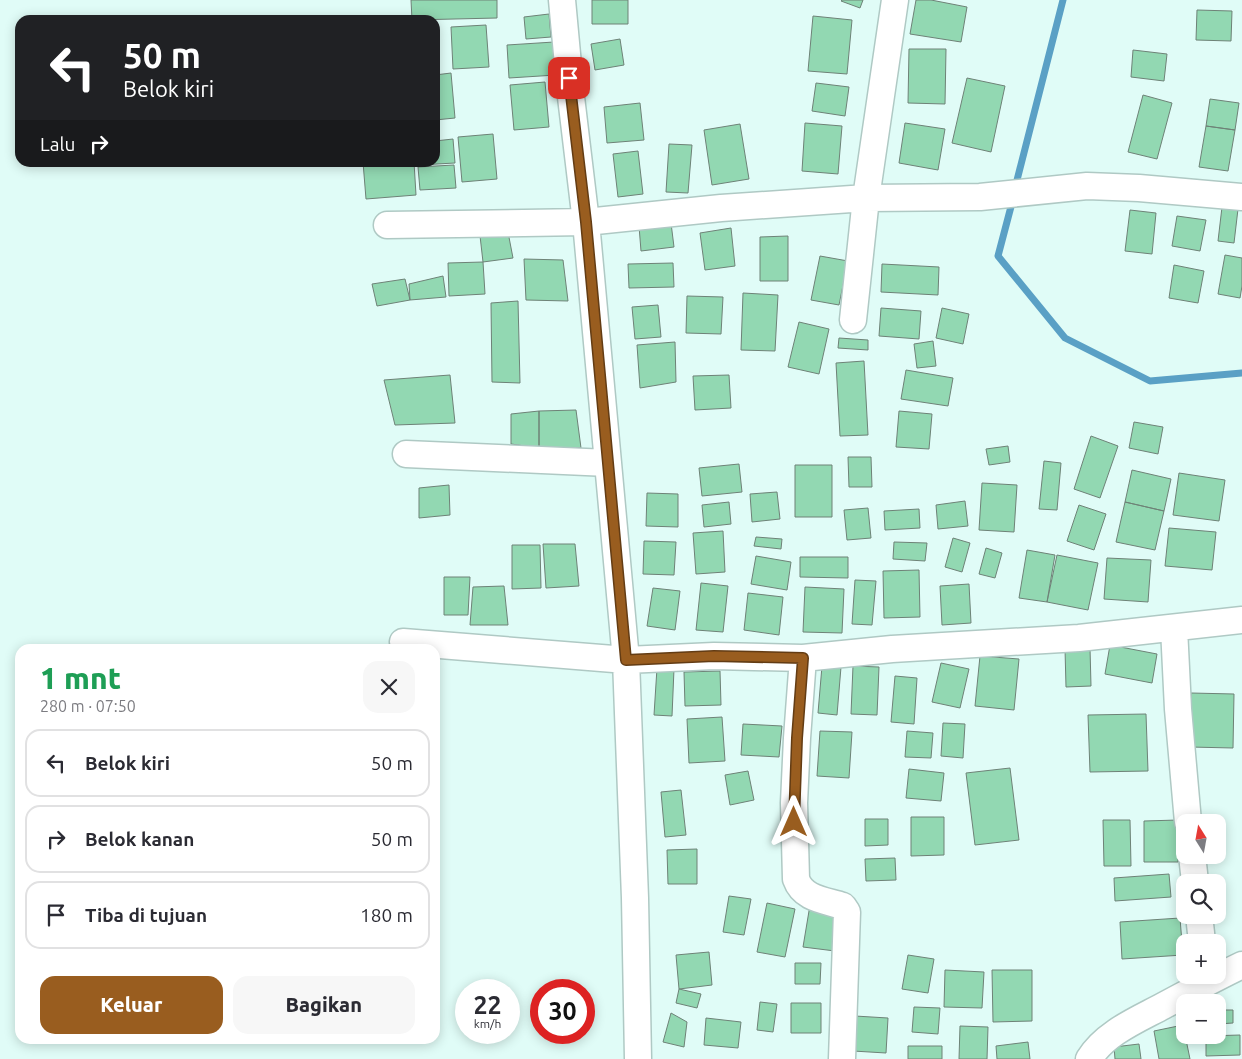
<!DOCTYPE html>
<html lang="id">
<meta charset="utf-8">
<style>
body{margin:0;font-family:Ubuntu,sans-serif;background:#f7f7f7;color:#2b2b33;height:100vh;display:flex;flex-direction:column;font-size:19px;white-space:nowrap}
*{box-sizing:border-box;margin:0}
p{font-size:16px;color:#7c7c81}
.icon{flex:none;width:28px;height:28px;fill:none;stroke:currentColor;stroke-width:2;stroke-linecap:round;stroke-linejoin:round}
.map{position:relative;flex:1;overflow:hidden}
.panel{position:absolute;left:15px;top:644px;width:425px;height:400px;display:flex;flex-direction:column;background:#fff;border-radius:15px;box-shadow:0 2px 12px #0003}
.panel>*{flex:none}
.banner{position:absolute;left:15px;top:15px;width:425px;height:152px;border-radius:15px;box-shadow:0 2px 12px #0003;background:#202124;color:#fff;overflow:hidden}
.needle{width:32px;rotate:349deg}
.tools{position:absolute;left:1176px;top:814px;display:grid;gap:10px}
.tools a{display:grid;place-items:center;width:50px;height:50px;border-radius:10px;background:#fff;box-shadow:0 2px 12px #0003;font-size:25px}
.speed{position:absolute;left:455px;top:979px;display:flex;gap:10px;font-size:25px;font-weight:700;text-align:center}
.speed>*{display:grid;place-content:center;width:65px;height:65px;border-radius:50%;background:#fff;box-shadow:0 2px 12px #0003;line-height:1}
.speed small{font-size:12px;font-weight:400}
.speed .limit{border:8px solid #d22;background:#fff;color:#111}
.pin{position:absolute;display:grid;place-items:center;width:42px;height:42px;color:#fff;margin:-21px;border-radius:10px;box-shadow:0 2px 8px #0006}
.me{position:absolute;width:55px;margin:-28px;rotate:0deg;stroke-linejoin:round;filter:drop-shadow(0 0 4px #0008)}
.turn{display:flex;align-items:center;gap:18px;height:105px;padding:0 25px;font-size:22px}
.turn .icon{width:65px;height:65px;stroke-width:2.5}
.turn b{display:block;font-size:35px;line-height:42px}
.then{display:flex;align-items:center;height:48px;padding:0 25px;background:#0003;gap:10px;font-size:19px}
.round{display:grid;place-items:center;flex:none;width:52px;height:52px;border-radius:15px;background:#f7f7f7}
.overview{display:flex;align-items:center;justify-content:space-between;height:85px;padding:0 25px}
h1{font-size:30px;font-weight:800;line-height:38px;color:#1e9e55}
.cta{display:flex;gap:10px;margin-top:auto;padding:10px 25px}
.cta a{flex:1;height:58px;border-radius:15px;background:#995d1f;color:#fff;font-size:20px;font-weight:800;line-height:58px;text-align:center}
.cta a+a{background:#f7f7f7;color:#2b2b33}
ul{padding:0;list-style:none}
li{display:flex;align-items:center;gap:15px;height:68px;margin:0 10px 8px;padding:0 15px;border:2px solid #e1e1e2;border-radius:15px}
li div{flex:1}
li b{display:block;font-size:19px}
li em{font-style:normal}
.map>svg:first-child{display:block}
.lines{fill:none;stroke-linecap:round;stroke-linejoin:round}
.stream{stroke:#5aa0c5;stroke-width:7}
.building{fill:#92d8b2;stroke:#6e8277}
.minor-casing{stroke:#afc9c4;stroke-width:29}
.minor{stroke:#fff;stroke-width:26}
.route-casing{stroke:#633c14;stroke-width:12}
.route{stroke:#995d1f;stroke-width:9}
</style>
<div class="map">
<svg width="1242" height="1059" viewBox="0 0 1242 1059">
<rect width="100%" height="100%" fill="#e0fcf7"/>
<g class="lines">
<path class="stream" d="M1015,188L1063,0
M1013,199L998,256L1065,338L1150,381L1242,373"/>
</g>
<path class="building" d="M411,0H497V18L412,20Z
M592,0H628V24H592Z
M842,0H863L860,8L841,1Z
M916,0H931L967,7L961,42L910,34Z
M1197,10L1232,11L1231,41L1196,40Z
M549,14L551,37L526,39L524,17Z
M813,16L852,20L847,74L808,71Z
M486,25L489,67L453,69L451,27Z
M620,39L624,65L595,70L591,44Z
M554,42L556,75L509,78L507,45Z
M909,49H946L945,104L908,103Z
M1133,50L1167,54L1164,81L1131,77Z
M451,73L455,118L435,120V75Z
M967,78L1005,86L991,152L952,143Z
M545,82L549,127L514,130L510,85Z
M816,83L849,87L845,116L812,111Z
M1143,95L1172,103L1157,159L1128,152Z
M1210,99L1239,103L1235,130L1206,126Z
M640,103L644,140L607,143L604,107Z
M805,123L842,126L838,174L802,171Z
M905,123L945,129L938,170L899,163Z
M740,124L749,179L712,185L704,130Z
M1206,126L1235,130L1228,171L1199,167Z
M493,134L497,179L462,182L458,137Z
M453,139L455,163L419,165V162H435V141Z
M669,144L692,145L688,193L666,192Z
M638,151L643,194L618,197L613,154Z
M363,162H414L416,195L366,199Z
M454,165L456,188L420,190L418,167Z
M1222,207L1238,209L1234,243L1218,241Z
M1130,210L1156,213L1152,254L1125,251Z
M1177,216L1206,220L1200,251L1172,246Z
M671,223L674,247L641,251L639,226Z
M479,227H507L513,258L483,262Z
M731,228L735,266L705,270L700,233Z
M788,236V281H760V237Z
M1225,255L1242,258V286L1240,298L1218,294Z
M820,256L848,261L839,305L811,300Z
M524,259L563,260L568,301L526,300Z
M483,262L485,294L449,296L448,263Z
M673,263L674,287L629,288L628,264Z
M882,264L939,267L938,295L881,292Z
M1174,265L1204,271L1198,303L1169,298Z
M443,276L446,297L410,300L409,284Z
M405,279L410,300L377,306L372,284Z
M743,293L778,295L775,351L741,350Z
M687,296L723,297L721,334L686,333Z
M518,301L520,383L492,382L491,303Z
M658,305L661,337L635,339L632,307Z
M881,308L921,311L919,339L879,336Z
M942,308L969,314L963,344L936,338Z
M799,322L829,329L819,374L788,367Z
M839,338L868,340V350L838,348Z
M933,341L936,366L917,368L914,344Z
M675,342L676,382L640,388L637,345Z
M864,361L868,435L840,436L836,363Z
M906,370L953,378L948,406L901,399Z
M450,375L455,423L395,425L384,380Z
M729,375L731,408L695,410L693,376Z
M576,410L581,448H539V411Z
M539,411V448L511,444V414Z
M899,411L932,414L929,449L896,447Z
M1134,422L1163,427L1158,454L1129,448Z
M1091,436L1118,446L1100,498L1074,489Z
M1008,446L1010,462L989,465L986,449Z
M848,457H871L872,487H849Z
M1044,461L1061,463L1057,510L1039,509Z
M739,464L742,492L702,496L699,468Z
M795,465H832V517H795Z
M1132,470L1171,479L1164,511L1125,502Z
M1179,473L1225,480L1219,521L1173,515Z
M982,483L1017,485L1014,532L979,530Z
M449,485L450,515L419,518V488Z
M777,492L780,519L752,522L750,494Z
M647,493L678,494V527L646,526Z
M965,501L968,526L938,529L936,505Z
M729,502L731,524L704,527L702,505Z
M1125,502L1164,511L1155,550L1116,542Z
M1079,505L1106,514L1094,550L1067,541Z
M868,508L871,538L847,540L844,510Z
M919,509L920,528L885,530L884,511Z
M1169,528L1216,532L1212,570L1165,566Z
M723,531L725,572L696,574L693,533Z
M756,537L782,539L781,549L754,546Z
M953,538L970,543L962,572L945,567Z
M644,541L676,542L674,575L643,574Z
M894,542L927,543L925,561L893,559Z
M543,544H575L579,586L546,588Z
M512,545H540L541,588L512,589Z
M986,548L1002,553L995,578L979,574Z
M1027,550L1055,555L1047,602L1019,598Z
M1057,555L1098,563L1088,610L1047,602Z
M756,556L791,562L787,590L751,584Z
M800,557H848V578L800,577Z
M1107,558L1151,560L1148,602L1104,599Z
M919,570L920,617L884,618L883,571Z
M444,577H470L468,615H444Z
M855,580L876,581L872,625L852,624Z
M701,583L728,586L723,632L696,630Z
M969,584L971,623L942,625L940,586Z
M504,586L508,625H470L473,587Z
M805,587L844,589L842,633L803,632Z
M653,588L680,591L675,630L647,626Z
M748,593L783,597L779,635L744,630Z
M1110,645L1157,654L1152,683L1105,674Z
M1090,648L1091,686L1066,687L1065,649Z
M980,656L1019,659L1014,710L975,706Z
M941,663L969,669L960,708L932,702Z
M822,666L841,667L837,715L818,713Z
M853,666L879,667L877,715L851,714Z
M657,668L674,669L672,716L654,715Z
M720,671L721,705L685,706L684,672Z
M895,676L917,678L914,724L891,722Z
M1191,693L1234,694L1233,748L1190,747Z
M1146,714L1148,771L1090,772L1088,715Z
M722,717L725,761L689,763L687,719Z
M943,723L965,724L963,758L941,756Z
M743,724L782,726L779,757L741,755Z
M820,731L852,732L849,778L817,776Z
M907,731L933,733L931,758L905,757Z
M1010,768L1019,840L975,845L966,773Z
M909,769L944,773L941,801L906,798Z
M748,771L754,800L730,805L725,775Z
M681,790L686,835L665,837L661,792Z
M911,817H944V855L911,856Z
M865,819H888V845L865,846Z
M1103,820H1130L1131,866H1104Z
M1178,820V862H1144V821Z
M697,849V884H668L667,850Z
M895,858L896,880L866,881L865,859Z
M1169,874L1171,897L1115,901L1114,878Z
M729,896L751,899L744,935L723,932Z
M767,903L795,909L785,957L757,952Z
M810,905L842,910L835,951L803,947Z
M1180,918L1183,955L1122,959L1120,922Z
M709,952L712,985L679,989L676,955Z
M908,955L934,959L928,993L902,989Z
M795,963H821L820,984H795Z
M945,970L984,972L982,1008L944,1007Z
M992,970H1032V1021L993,1022Z
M679,989L701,994L697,1008L676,1003Z
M760,1002L777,1004L773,1032L757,1030Z
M791,1003H821V1033H791Z
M914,1007L940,1008L938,1034L912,1032Z
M1218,1010H1233V1023L1218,1024Z
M671,1013L687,1022L684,1047L663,1042Z
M855,1016L888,1018L886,1053L853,1051Z
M706,1018L741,1022L738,1048L704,1045Z
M1183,1025L1190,1059H1159L1154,1031Z
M960,1026L988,1027L987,1059H959Z
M1240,1035V1055L1206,1056V1036Z
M1028,1042L1030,1059H997L996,1046Z
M1139,1044L1141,1059H1115L1114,1047Z
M908,1046H942V1059H908Z"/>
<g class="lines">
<defs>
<path id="minor" d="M562,0L571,97L586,222L626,660L635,898L638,1059
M387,225L586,222L721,208L866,198L980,197L1087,186L1139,188L1242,197
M853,320L866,198L895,0
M406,454L608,463
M1174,628L1178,709L1188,822
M403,642L626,660L714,656L803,658L892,649L1079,638L1242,620
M803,658L797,738L794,803L796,879C803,899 824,900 843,906L847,912L842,1059
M1192,855L1195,882
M1199,915L1202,942
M1089,1059C1105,1033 1137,1020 1163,1006C1189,992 1215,978 1242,965"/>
</defs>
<use href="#minor" class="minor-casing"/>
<use href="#minor" class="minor"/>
</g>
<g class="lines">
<defs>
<path id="route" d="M569,78L586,222L626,660L714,656L803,658L797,738L794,822"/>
</defs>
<use href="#route" class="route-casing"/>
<use href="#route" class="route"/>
</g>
</svg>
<div class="tools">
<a><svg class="needle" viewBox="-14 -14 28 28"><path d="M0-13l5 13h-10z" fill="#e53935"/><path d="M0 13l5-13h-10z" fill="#7c7c81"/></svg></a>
<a><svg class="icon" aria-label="search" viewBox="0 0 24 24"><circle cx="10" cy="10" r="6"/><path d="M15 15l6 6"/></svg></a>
<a>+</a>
<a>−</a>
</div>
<div class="speed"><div>22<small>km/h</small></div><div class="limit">30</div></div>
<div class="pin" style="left:569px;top:78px;background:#d93025"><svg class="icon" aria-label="arrive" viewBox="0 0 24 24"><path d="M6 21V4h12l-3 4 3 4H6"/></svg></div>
<svg class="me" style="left:794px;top:822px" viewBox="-20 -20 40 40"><path d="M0-17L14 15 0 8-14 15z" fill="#995d1f" stroke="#fff" stroke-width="4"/></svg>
<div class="banner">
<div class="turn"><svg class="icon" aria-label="left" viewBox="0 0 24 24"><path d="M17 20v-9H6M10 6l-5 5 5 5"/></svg><div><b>50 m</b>Belok kiri</div></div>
<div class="then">Lalu<svg class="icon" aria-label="right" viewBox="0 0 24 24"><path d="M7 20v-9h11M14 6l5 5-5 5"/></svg></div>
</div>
<section class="panel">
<div class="overview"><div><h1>1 mnt</h1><p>280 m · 07:50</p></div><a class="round"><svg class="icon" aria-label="close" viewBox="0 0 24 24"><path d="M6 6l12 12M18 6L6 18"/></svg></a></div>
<ul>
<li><svg class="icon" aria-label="left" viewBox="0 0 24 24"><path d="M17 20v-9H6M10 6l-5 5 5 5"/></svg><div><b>Belok kiri</b></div><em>50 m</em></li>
<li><svg class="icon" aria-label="right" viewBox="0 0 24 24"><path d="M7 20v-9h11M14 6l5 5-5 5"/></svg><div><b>Belok kanan</b></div><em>50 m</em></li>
<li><svg class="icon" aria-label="arrive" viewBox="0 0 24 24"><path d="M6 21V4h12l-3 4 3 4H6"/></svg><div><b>Tiba di tujuan</b></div><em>180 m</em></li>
</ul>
<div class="cta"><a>Keluar</a><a>Bagikan</a></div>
</section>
</div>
